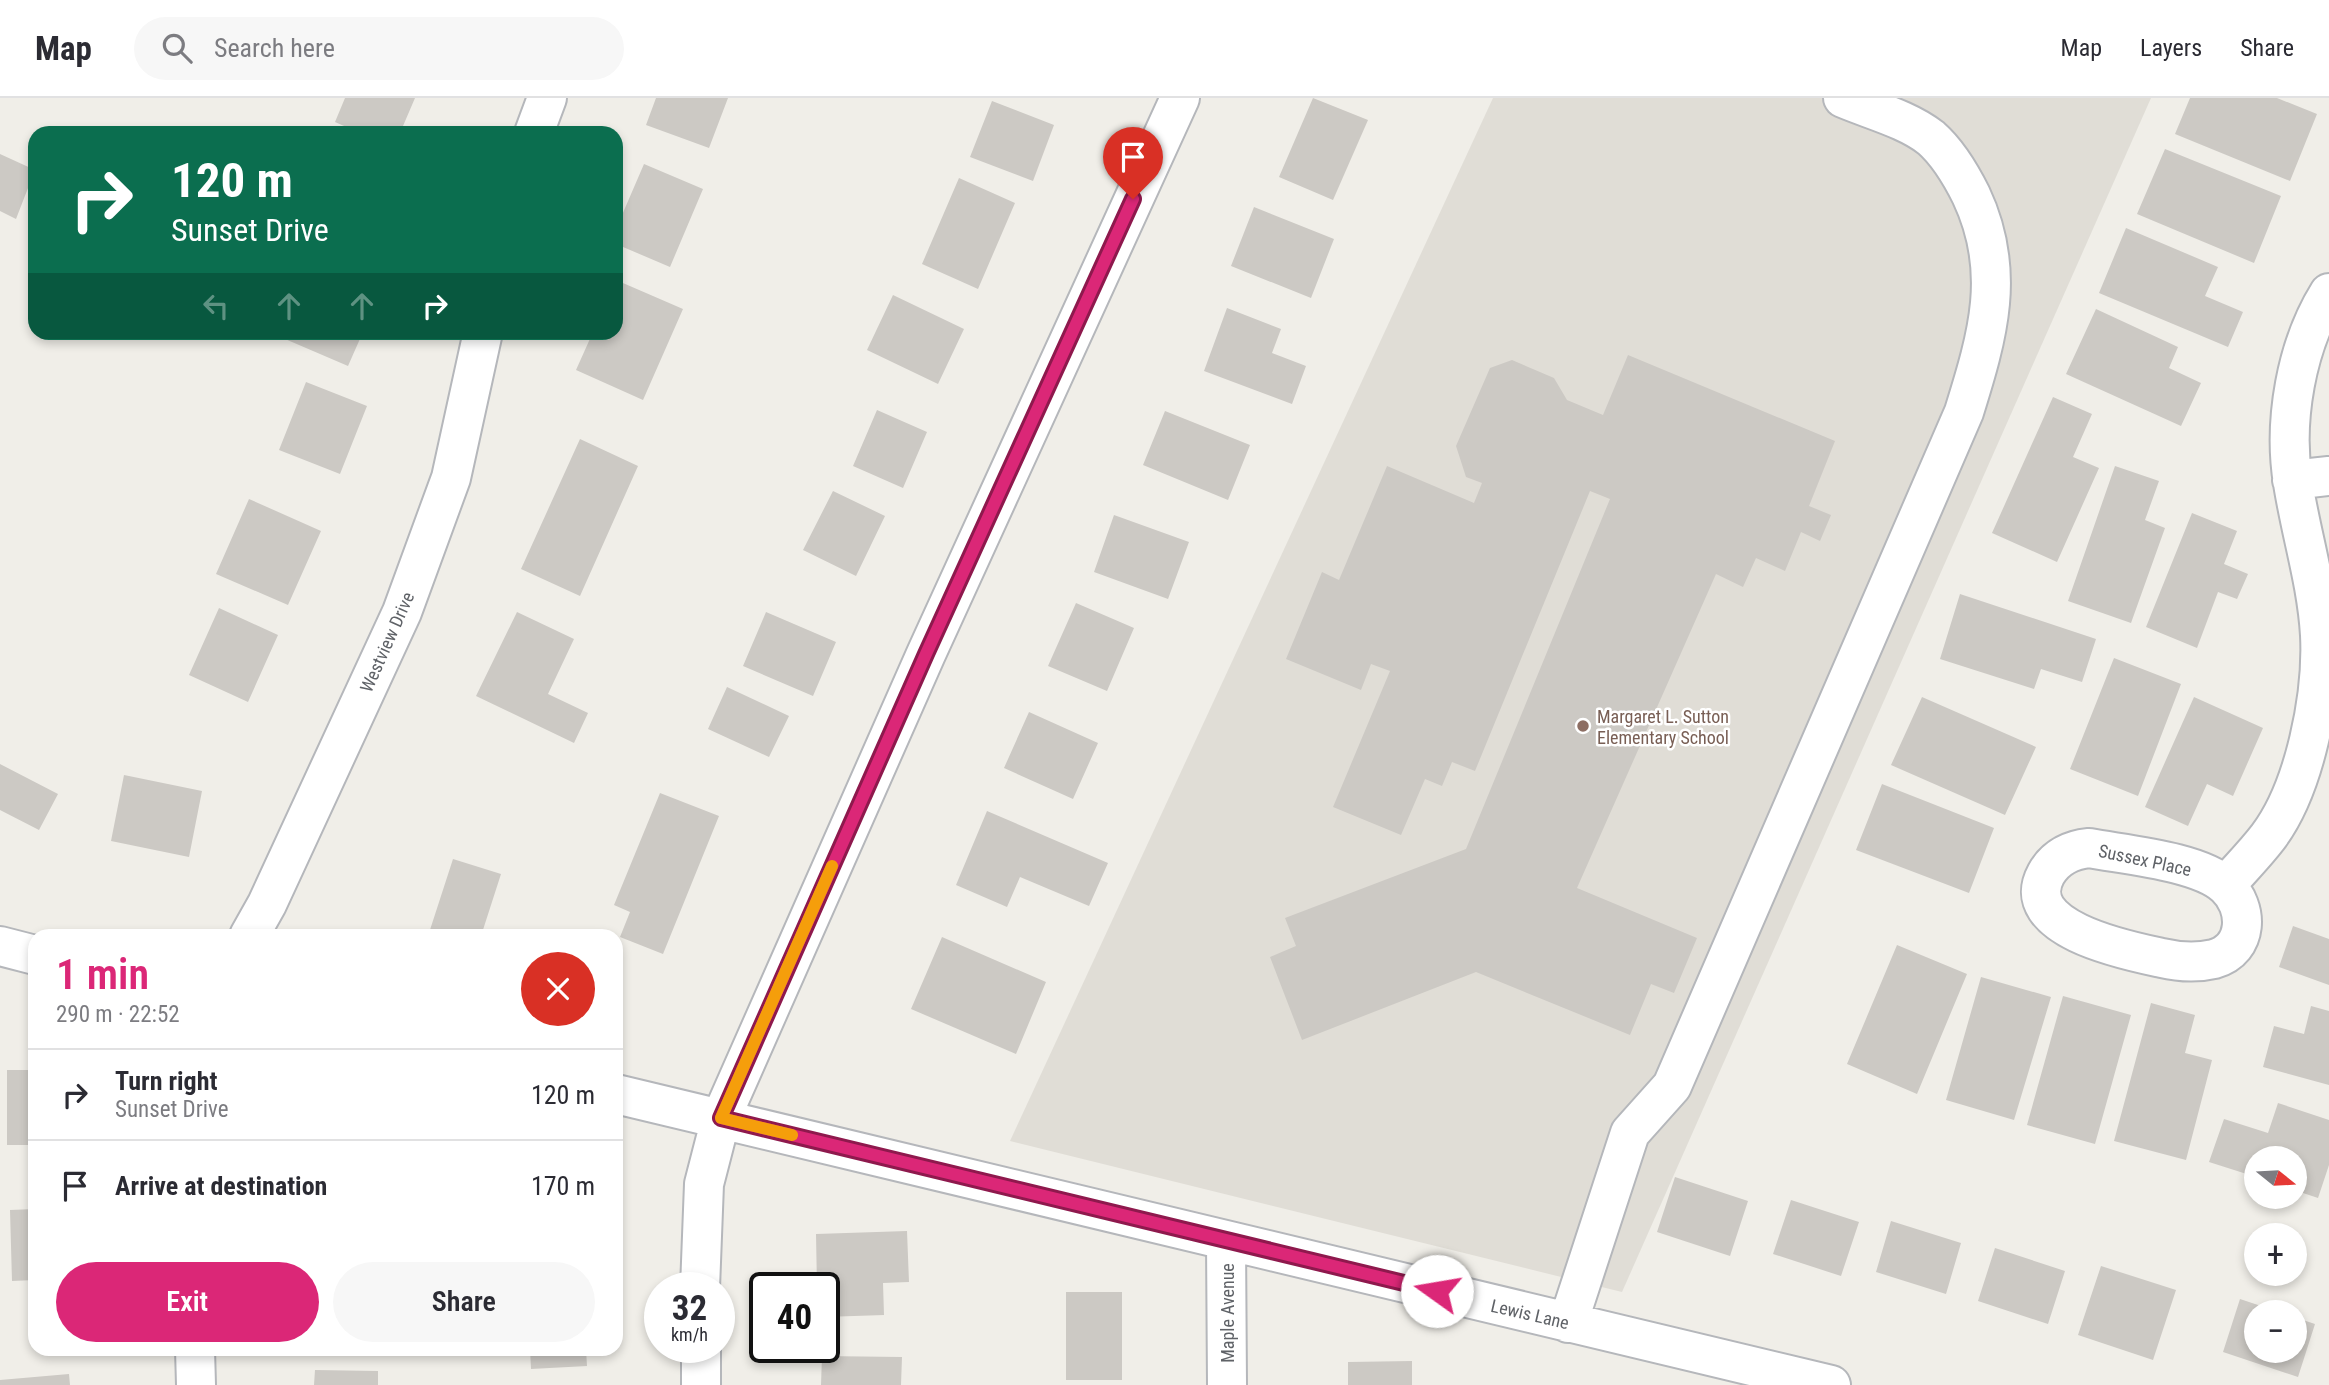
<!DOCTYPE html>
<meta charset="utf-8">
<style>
body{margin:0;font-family:"Roboto Condensed",sans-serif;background:#f7f7f7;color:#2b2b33;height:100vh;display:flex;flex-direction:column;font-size:26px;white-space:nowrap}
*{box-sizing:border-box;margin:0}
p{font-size:23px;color:#7c7c81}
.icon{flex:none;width:38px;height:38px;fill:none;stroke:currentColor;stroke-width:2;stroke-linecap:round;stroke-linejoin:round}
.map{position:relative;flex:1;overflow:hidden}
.details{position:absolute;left:28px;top:831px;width:595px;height:427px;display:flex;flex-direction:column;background:#fff;border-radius:21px;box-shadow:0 4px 10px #0003}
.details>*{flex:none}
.banner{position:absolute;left:28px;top:28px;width:595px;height:214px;border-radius:21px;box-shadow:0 4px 10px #0003;background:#0b6e4f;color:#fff;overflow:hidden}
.needle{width:46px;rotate:108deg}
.controls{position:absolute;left:2244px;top:1048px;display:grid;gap:14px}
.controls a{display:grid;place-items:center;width:63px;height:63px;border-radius:50%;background:#fff;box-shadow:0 4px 10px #0003;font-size:35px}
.speed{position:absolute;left:644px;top:1174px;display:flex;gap:14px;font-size:35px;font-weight:700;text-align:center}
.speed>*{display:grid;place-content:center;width:91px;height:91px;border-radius:50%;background:#fff;box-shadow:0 4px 10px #0003;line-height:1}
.speed small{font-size:18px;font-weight:400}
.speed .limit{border:4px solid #111;border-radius:10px;background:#fff;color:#111}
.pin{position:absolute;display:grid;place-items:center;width:60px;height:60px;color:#fff;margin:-72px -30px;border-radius:50% 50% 50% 0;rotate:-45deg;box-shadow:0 0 7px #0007}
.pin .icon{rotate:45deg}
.me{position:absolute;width:77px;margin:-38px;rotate:283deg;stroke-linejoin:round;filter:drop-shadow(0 0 5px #0008)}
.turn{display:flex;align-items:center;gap:24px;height:147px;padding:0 28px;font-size:32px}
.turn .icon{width:91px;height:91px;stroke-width:2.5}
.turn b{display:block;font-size:49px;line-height:60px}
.lanes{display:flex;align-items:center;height:66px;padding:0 28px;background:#0003;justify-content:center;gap:35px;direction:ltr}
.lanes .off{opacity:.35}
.round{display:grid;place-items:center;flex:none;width:74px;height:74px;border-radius:37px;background:#f7f7f7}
.overview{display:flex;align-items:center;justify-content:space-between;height:119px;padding:0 28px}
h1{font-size:42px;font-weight:600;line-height:52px;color:#db2777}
.button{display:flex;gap:14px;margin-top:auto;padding:14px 28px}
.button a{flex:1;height:80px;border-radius:42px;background:#db2777;color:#fff;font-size:28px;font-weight:600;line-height:80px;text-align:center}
.button a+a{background:#f7f7f7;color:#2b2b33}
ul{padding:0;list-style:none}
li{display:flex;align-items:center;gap:21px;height:91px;padding:0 28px;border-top:2px solid #e1e1e2}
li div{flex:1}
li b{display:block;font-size:26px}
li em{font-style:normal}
header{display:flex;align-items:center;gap:42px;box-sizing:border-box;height:98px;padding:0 35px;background:#fff;border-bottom:2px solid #e1e1e2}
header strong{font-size:33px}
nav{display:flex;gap:38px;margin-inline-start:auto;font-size:24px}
.search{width:490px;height:63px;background:#f7f7f7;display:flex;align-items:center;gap:18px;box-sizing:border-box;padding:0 24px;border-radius:38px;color:#7c7c81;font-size:26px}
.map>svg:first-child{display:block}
.education{fill:#e0ddd6}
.building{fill:#ccc9c4}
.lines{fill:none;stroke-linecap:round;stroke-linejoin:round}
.minor-casing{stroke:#b5b7bb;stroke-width:42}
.minor{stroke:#fff;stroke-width:38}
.route-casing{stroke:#8e194d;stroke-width:18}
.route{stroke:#db2777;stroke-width:12}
.slow{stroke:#f59e0b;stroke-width:12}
.education-dot{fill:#8d6e63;stroke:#fff;stroke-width:2.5}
.labels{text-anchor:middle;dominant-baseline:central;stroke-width:5;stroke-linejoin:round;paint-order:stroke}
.street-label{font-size:18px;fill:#5f6267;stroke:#fff}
.education-label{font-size:18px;fill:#785e54;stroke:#fff;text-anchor:start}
</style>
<header>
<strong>Map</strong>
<div class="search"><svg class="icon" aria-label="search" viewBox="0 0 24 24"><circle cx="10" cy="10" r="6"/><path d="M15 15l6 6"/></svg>Search here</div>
<nav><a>Map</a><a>Layers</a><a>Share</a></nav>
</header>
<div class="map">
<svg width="2329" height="1287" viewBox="0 0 2329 1287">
<rect width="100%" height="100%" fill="#f0eee8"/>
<path class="education" d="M1493,0H2151L1622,1194L1010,1043Z"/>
<path class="building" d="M345,0H415L400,35H360L335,24Z
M656,0H728L709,50L646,27Z
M1313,0L1368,22L1333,102L1279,79Z
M2190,0H2277L2317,16L2290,83L2175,36Z
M992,3L1054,27L1033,83L970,59Z
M2165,51L2281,98L2254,165L2137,116Z
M0,56L35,72L16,121L0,113Z
M644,66L703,91L670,169L616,146V131Z
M959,80L1015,105L978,191L922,166Z
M1254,109L1334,141L1311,200L1231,168Z
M2126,130L2218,169L2205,198L2243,214L2228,249L2099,195Z
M616,182L683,211L643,302L576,272L593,234H616Z
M893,197L964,231L938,286L867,252Z
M1227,210L1281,231L1272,255L1306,268L1292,306L1204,273Z
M2096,211L2178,249L2169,270L2201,285L2181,328L2066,276Z
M279,234H363L348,268L278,238Z
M1628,257L1835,343L1809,408L1831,417L1820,443L1801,434L1785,473L1756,460L1743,489L1716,476L1577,790L1697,840L1674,895L1651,886L1630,937L1476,874L1302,942L1270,859L1296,848L1285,820L1466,751L1610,401L1590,393L1475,673L1452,664L1442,688L1425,681L1401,737L1333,709L1390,573L1371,566L1361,592L1286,561L1322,474L1339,482L1387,368L1474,405L1482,385L1466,379L1456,348L1490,270L1512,262L1554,280L1567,302L1603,317Z
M306,284L367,308L340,376L279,352Z
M2053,299L2092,316L2073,359L2099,370L2057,464L1992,435Z
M877,312L927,334L903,390L853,368Z
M1165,313L1250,347L1228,402L1143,367Z
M580,341L638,368L580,498L521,471Z
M2115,368L2159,383L2145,422L2165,430L2131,525L2068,503Z
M833,393L885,418L856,478L803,452Z
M249,401L321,433L288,507L216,476Z
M2192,415L2237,433L2224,466L2248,476L2237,501L2218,494L2197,550L2146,529Z
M1114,417L1189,444L1168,501L1094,474Z
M1960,496L2096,541L2082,584L2041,571L2034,591L1940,561Z
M1076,505L1134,530L1107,593L1048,568Z
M219,510L278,537L248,604L189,577Z
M517,514L574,541L548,596L588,615L574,645L476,598Z
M766,514L836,544L813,598L743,568Z
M2114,560L2181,586L2138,698L2070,671Z
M727,589L789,618L769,659L708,631Z
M1922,599L2036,649L2005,717L1891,667Z
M2194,599L2263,630L2233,698L2207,686L2188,728L2145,709Z
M1029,614L1098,645L1073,701L1004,670Z
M0,666L58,696L39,732L0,712Z
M124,677L202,693L189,759L111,743Z
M1882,686L1994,730L1969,795L1856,752Z
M660,695L719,718L663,856L620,839L630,814L614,807Z
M987,713L1108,765L1089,808L1020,779L1007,809L956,787Z
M453,761L501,776L481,838H428Z
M2293,828L2329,841V887L2279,869Z
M942,839L1046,884L1016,956L911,911Z
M1897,847L1967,876L1917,996L1847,966Z
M1981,879L2051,899L2014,1022L1946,1002Z
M2063,898L2131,917L2095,1046L2027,1027Z
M2151,905L2195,917L2185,955L2212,962L2186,1062L2114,1043Z
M2311,908L2329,913V987L2263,969L2274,928L2304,936Z
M7,972H35V1047H7Z
M2278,1005L2329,1022V1067L2318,1100L2294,1092V1060H2256V1079L2209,1064L2224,1021L2268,1035Z
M1675,1079L1748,1103L1730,1158L1657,1134Z
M1791,1102L1859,1124L1841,1178L1773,1156Z
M35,1111V1182L12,1183L10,1112Z
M1891,1123L1961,1145L1946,1196L1876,1174Z
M907,1133L909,1184L883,1185L884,1217L824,1219V1190H817L816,1136Z
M1995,1150L2065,1173L2048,1226L1978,1203Z
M2101,1168L2176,1192L2153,1262L2078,1237Z
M1066,1194H1122V1282H1066Z
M2240,1201L2279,1214H2256V1253H2294V1219L2315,1226L2298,1279L2223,1254Z
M530,1251H586L587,1268L531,1271Z
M822,1258L902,1259L901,1287H821Z
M1412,1263V1287H1348V1264Z
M315,1272L378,1273V1287H314Z
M69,1276L70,1287H0V1282Z"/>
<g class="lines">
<defs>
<path id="minor" d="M534,35L547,0
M2292,382L2329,378
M2089,750C2126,757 2199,763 2226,788C2249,809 2249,851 2214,861C2197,865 2179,864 2162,860C2129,853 2016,831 2046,776C2055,760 2070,752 2089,750Z
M2226,787C2240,771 2255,756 2268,739C2305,690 2323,597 2320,537C2317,485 2301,436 2293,385C2283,323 2296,248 2329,195
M249,838L267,806L402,514L451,380L483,234
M0,848L35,857
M616,996L1831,1287
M1226,1143L1227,1287
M700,1190L704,1086L721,1020L926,556L1180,0
M1568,1225L1630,1035L1672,988L1964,314C1988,237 2007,173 1971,97C1961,77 1948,55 1931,40C1907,21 1871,12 1843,0
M701,1250V1287
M195,1251L196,1287"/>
</defs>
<use href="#minor" class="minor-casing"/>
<use href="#minor" class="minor"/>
</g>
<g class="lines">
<defs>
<path id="route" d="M1133,101L926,556L721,1020L1437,1193"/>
</defs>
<use href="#route" class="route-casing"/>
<use href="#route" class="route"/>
<path class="slow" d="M792,1037L721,1020L832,768"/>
</g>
<circle class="education-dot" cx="1583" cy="628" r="7"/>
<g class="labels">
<g class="street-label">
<text transform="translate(387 544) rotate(-66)">Westview Drive</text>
<text transform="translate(2145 762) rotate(12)">Sussex Place</text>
<text transform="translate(1227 1215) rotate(-90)">Maple Avenue</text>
<text transform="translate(1530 1216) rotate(13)">Lewis Lane</text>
</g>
<g class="education-label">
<text x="1597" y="618">Margaret L. Sutton<tspan x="1597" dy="21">Elementary School</tspan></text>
</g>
</g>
</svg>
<div class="controls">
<a><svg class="needle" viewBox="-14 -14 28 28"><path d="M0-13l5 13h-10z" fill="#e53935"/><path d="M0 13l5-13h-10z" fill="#7c7c81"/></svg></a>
<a>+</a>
<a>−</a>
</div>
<div class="speed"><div>32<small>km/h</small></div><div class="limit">40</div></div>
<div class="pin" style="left:1133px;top:101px;background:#d93025"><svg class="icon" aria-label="arrive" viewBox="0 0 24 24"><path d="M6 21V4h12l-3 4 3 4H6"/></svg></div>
<svg class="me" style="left:1437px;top:1193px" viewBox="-20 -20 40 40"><circle r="19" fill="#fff"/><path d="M0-13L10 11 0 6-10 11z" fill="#db2777"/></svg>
<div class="banner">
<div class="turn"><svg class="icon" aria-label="right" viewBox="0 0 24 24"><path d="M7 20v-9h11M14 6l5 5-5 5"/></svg><div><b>120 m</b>Sunset Drive</div></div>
<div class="lanes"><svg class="icon off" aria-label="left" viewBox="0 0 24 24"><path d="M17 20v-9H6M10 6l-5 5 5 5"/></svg><svg class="icon off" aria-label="ahead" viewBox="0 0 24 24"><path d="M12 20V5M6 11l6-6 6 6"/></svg><svg class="icon off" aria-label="ahead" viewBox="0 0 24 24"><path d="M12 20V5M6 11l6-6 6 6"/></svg><svg class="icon" aria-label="right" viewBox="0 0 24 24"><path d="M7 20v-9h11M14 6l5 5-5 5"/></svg></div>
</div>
<section class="details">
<div class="overview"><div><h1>1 min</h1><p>290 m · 22:52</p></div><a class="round" style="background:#d93025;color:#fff"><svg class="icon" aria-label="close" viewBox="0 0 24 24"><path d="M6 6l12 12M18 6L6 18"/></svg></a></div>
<ul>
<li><svg class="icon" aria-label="right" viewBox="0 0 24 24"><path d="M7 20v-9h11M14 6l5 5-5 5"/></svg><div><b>Turn right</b><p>Sunset Drive</p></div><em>120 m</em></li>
<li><svg class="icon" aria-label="arrive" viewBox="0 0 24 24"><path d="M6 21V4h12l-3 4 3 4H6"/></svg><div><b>Arrive at destination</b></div><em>170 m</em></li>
</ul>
<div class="button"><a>Exit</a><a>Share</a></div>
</section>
</div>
